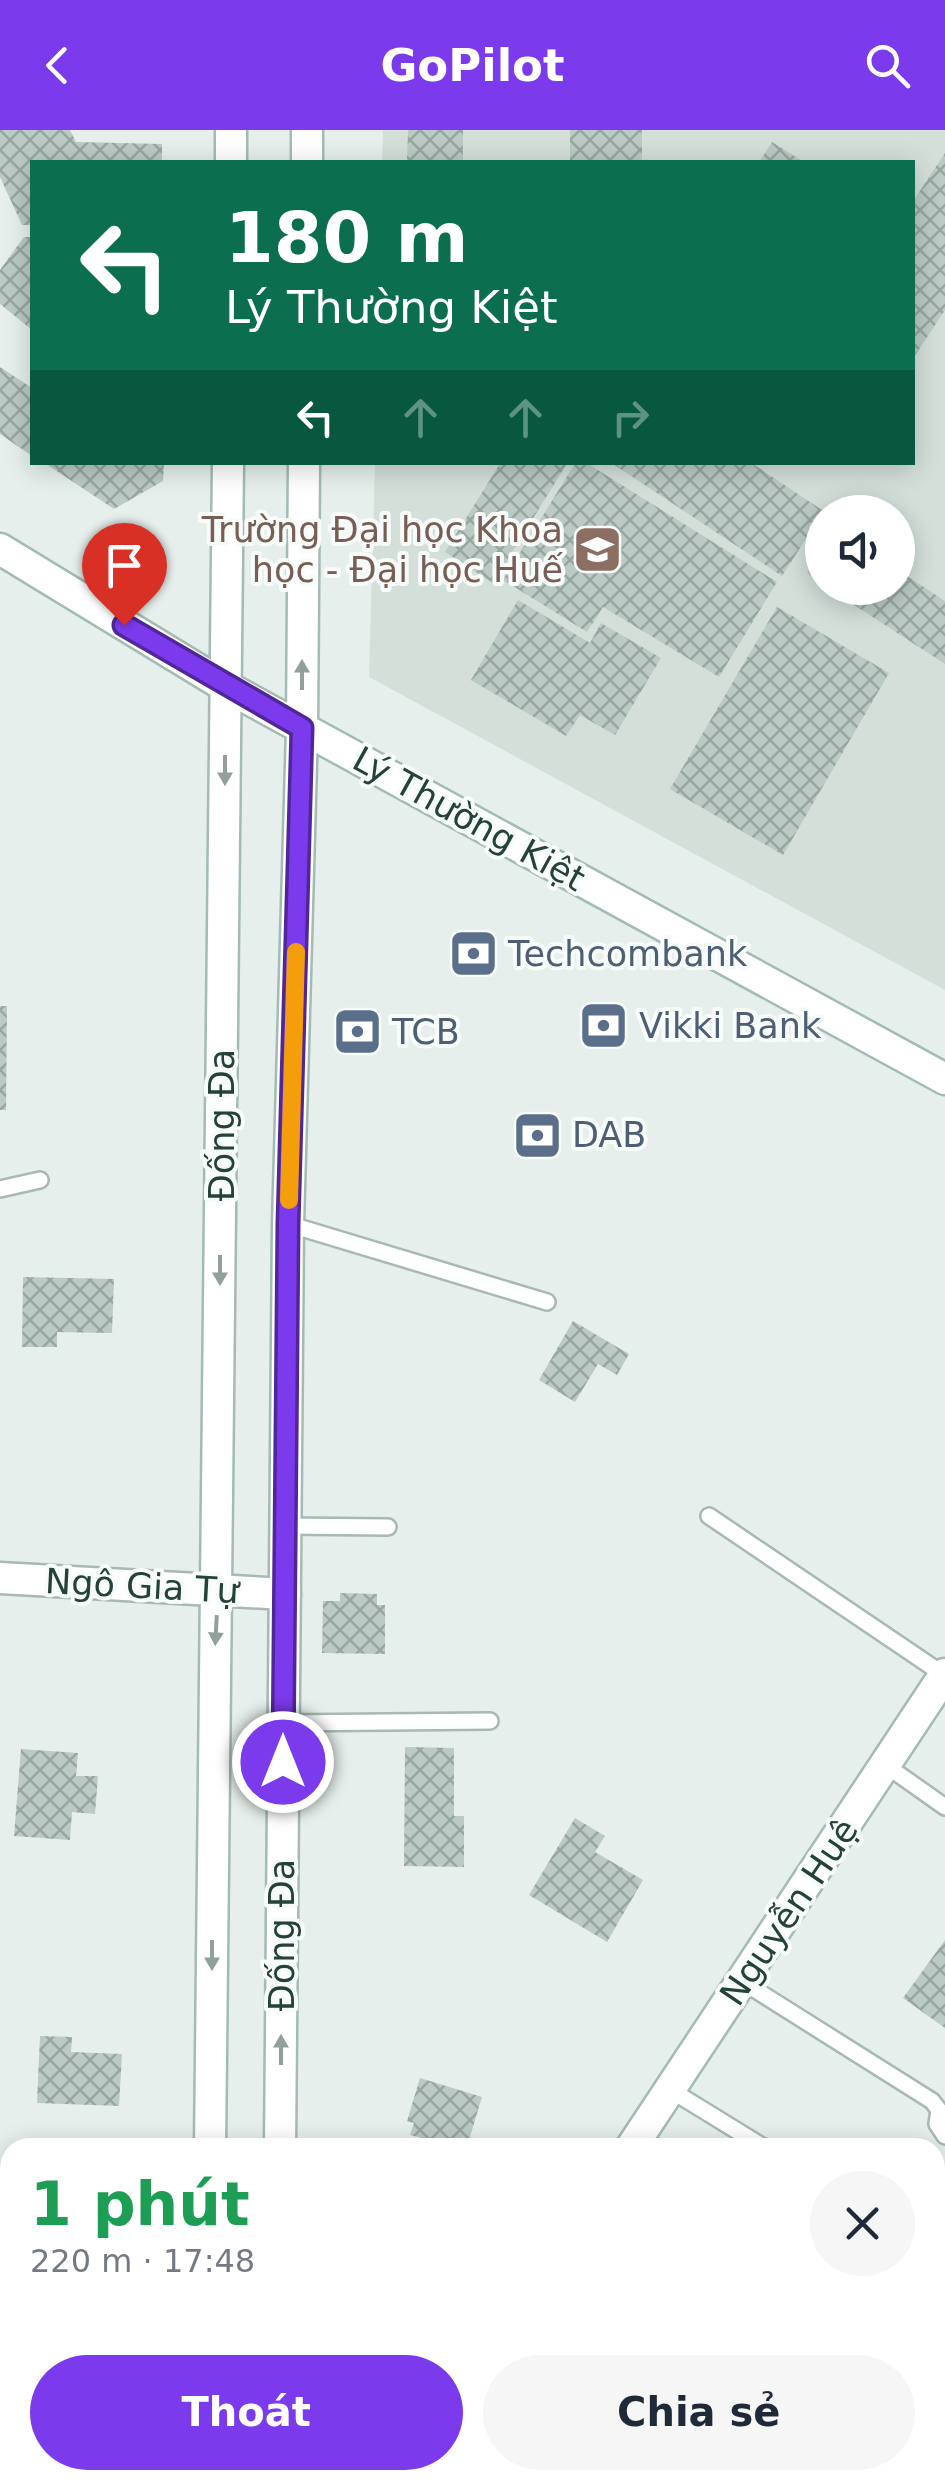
<!DOCTYPE html>
<html lang="vi">
<meta charset="utf-8">
<style>
body{margin:0;font-family:"DejaVu Sans",sans-serif;background:#f6f6f7;color:#1f2937;height:100vh;display:flex;flex-direction:column;font-size:38px;white-space:nowrap}
*{box-sizing:border-box;margin:0}
p{font-size:32px;color:#747a83}
.icon{flex:none;width:55px;height:55px;fill:none;stroke:currentColor;stroke-width:2;stroke-linecap:round;stroke-linejoin:round}
.map{position:relative;flex:1;overflow:hidden}
.side{position:absolute;left:0px;top:2008px;width:945px;height:352px;display:flex;flex-direction:column;background:#fff;border-radius:30px 30px 0 0;box-shadow:0 5px 25px #0003}
.side>*{flex:none}
.top-card{position:absolute;left:30px;top:30px;width:885px;height:305px;border-radius:0px;box-shadow:0 5px 25px #0003;background:#0b6e4f;color:#fff;overflow:hidden}
.tools{position:absolute;left:805px;top:365px;display:grid;gap:20px}
.tools a{display:grid;place-items:center;width:110px;height:110px;border-radius:50%;background:#fff;box-shadow:0 5px 25px #0003;font-size:50px}
.pin{position:absolute;display:grid;place-items:center;width:85px;height:85px;color:#fff;margin:-102px -42px;border-radius:50% 50% 50% 0;rotate:-45deg;box-shadow:0 0 10px #0007}
.pin .icon{rotate:45deg}
.me{position:absolute;width:110px;margin:-55px;rotate:0deg;stroke-linejoin:round;filter:drop-shadow(0 0 8px #0008)}
.turn{display:flex;align-items:center;gap:35px;height:210px;padding:0 30px;font-size:45px}
.turn .icon{width:130px;height:130px;stroke-width:2.5}
.turn b{display:block;font-size:70px;line-height:85px}
.lanes{display:flex;align-items:center;height:95px;padding:0 30px;background:#0003;justify-content:center;gap:50px;direction:ltr}
.lanes .off{opacity:.35}
.round{display:grid;place-items:center;flex:none;width:105px;height:105px;border-radius:52px;background:#f6f6f7}
.summary{display:flex;align-items:center;justify-content:space-between;height:170px;padding:0 30px}
h1{font-size:60px;font-weight:700;line-height:75px;color:#1e9e55}
.button{display:flex;gap:20px;margin-top:auto;padding:20px 30px}
.button a{flex:1;height:115px;border-radius:60px;background:#7c3aed;color:#fff;font-size:40px;font-weight:700;line-height:115px;text-align:center}
.button a+a{background:#f6f6f7;color:#1f2937}
header{display:flex;justify-content:space-between;align-items:center;height:130px;padding:0 30px;background:#7c3aed;color:#fff;font-size:45px;font-weight:700}
.map>svg:first-child{display:block}
.built{fill:#d4dfda;fill-rule:evenodd}
.building{fill:url(#building-cross-hatch)}
.lines{fill:none;stroke-linecap:round;stroke-linejoin:round}
.lane-casing{stroke:#a8b8b2;stroke-width:20}
.street-casing{stroke:#a8b8b2;stroke-width:35}
.secondary-casing{stroke:#a4bbb3;stroke-width:35}
.lane{stroke:#fff;stroke-width:15}
.street{stroke:#fff;stroke-width:30}
.secondary{stroke:#fff;stroke-width:30}
.oneway{fill:#92a09c}
.route-casing{stroke:#51269a;stroke-width:25}
.route{stroke:#7c3aed;stroke-width:18}
.slow{stroke:#f59e0b;stroke-width:18}
.labels{text-anchor:middle;dominant-baseline:central;stroke-width:8;stroke-linejoin:round;paint-order:stroke}
.education-label{font-size:35px;fill:#785e54;stroke:#f7fbf9;text-anchor:end}
.street-label{font-size:35px;fill:#24423a;stroke:#f7fbf9}
.service-label{font-size:35px;fill:#4e5e75;stroke:#f7fbf9;text-anchor:start}
</style>
<header><svg class="icon" aria-label="back" viewBox="0 0 24 24"><path d="M15 5l-7 7 7 7"/></svg>GoPilot<svg class="icon" aria-label="search" viewBox="0 0 24 24"><circle cx="10" cy="10" r="6"/><path d="M15 15l6 6"/></svg></header>
<div class="map">
<svg width="945" height="2358" viewBox="0 0 945 2358">
<defs>
<pattern id="building-cross-hatch" width="8" height="8" patternUnits="userSpaceOnUse" patternTransform="scale(2.5)"><rect width="8" height="8" fill="#bbcac4"/><path d="M0 0l8 8M0 8l8-8" fill="none" stroke="#98a6a0"/></pattern>
</defs>
<rect width="100%" height="100%" fill="#e6efeb"/>
<path class="built" d="M383,0H945V860L369,547L375,333L912,332V32H382ZM822,382H898V458H822Z"/>
<path class="building" d="M0,0H70L76,12L162,14V32H32V95H22L0,47Z
M408,0H463V32H407Z
M570,0H642V32H570Z
M772,12L804,32H759Z
M945,23V180L912,230V73Z
M24,107H32V200L0,174V140Z
M0,237L32,258V326L0,304Z
M43,332H164L163,351L114,379Z
M501,332H568L493,453L445,422Z
M576,332H585L777,452L719,547L603,477L587,502L503,450Z
M610,332H750L822,380V384L782,446Z
M822,419V454L807,443Z
M898,440L945,471V534L828,458H898Z
M518,470L590,513L601,493L661,528L615,605L580,585L566,606L471,550Z
M777,477L889,543L783,725L670,659Z
M0,876H7L6,980H0Z
M23,1147L114,1149L112,1203L57,1202V1217H22Z
M573,1191L629,1224L617,1245L598,1234L575,1272L539,1250Z
M340,1463L377,1464V1475H385V1524L322,1523L323,1471H340Z
M405,1617L454,1618V1686H464V1737L404,1736Z
M21,1619L78,1623L76,1646H98L95,1684L72,1682L70,1710L14,1706Z
M575,1688L605,1706L595,1722L643,1750L607,1812L529,1765Z
M945,1810V1898L903,1868Z
M40,1906L72,1907L71,1922L122,1924L119,1976L37,1973Z
M420,1948L482,1967L469,2010L462,2007L459,2018L410,2005L414,1993L407,1991Z
M646,2350H706L701,2358H647L643,2355Z"/>
<g class="lines">
<defs>
<path id="lane" d="M0,1059L40,1050
M288,1094L547,1172
M709,1386L944,1545
M284,1396L388,1397
M284,1593L490,1591
M887,1636L945,1677
M743,1852L932,1971L939,1980L937,1994L945,2006
M669,1959L765,2018"/>
<path id="street" d="M0,1448L285,1464"/>
<path id="secondary" d="M231,32V0
M307,32V0
M0,419L225,556L945,949
M210,2018L228,332
M280,2018L288,1094L302,598L304,332
M631,2018L945,1544
M212,2350L213,2358
M276,2358L277,2350
M408,2358L413,2350"/>
</defs>
<use href="#lane" class="lane-casing"/>
<use href="#street" class="street-casing"/>
<use href="#secondary" class="secondary-casing"/>
<use href="#lane" class="lane"/>
<use href="#street" class="street"/>
<use href="#secondary" class="secondary"/>
</g>
<defs><path id="oneway-solid" d="M-6-.8H1V-3.2L6.5 0L1 3.2V.8H-6Z" transform="scale(2.5)"/></defs>
<g class="oneway">
<use href="#oneway-solid" transform="translate(302 545) rotate(-90)"/>
<use href="#oneway-solid" transform="translate(225 640) rotate(90)"/>
<use href="#oneway-solid" transform="translate(220 1140) rotate(90)"/>
<use href="#oneway-solid" transform="translate(216 1500) rotate(93)"/>
<use href="#oneway-solid" transform="translate(212 1825) rotate(90)"/>
<use href="#oneway-solid" transform="translate(281 1920) rotate(-90)"/>
</g>
<g class="lines">
<defs>
<path id="route" d="M124,495L302,598L288,1094L283,1632"/>
</defs>
<use href="#route" class="route-casing"/>
<use href="#route" class="route"/>
<path class="slow" d="M289,1070L296,822"/>
</g>
<defs>
<symbol id="university-square" viewBox="-11 -11 22 22"><rect x="-9" y="-9" width="18" height="18" rx="4" fill="#8d6e63" stroke="#f7fbf9"/><path d="M0-5L7-2L0 1L-7-2ZM-4 1L0 2.5L4 1V4Q0 6-4 4Z" fill="#fff"/></symbol>
<symbol id="bank-square" viewBox="-11 -11 22 22"><rect x="-9" y="-9" width="18" height="18" rx="4" fill="#5c6f8a" stroke="#f7fbf9"/><path d="M-6-4H6V4H-6ZM0-2.3a2.3 2.3 0 1 0 0 4.6a2.3 2.3 0 1 0 0-4.6Z" fill="#fff"/></symbol>
</defs>
<g fill-rule="evenodd">
<use href="#university-square" x="570" y="392" width="55" height="55"/>
<use href="#bank-square" x="446" y="796" width="55" height="55"/>
<use href="#bank-square" x="576" y="868" width="55" height="55"/>
<use href="#bank-square" x="330" y="874" width="55" height="55"/>
<use href="#bank-square" x="510" y="978" width="55" height="55"/>
</g>
<g class="labels">
<g class="education-label">
<text x="563" y="400">Trường Đại học Khoa<tspan x="563" dy="40">học - Đại học Huế</tspan></text>
</g>
<g class="street-label">
<text transform="translate(469 689) rotate(29)">Lý Thường Kiệt</text>
<text transform="translate(222 995) rotate(-90)">Đống Đa</text>
<text transform="translate(142 1456) rotate(3)">Ngô Gia Tự</text>
<text transform="translate(789 1782) rotate(-56)">Nguyễn Huệ</text>
<text transform="translate(282 1805) rotate(-90)">Đống Đa</text>
</g>
<g class="service-label">
<text x="508" y="824">Techcombank</text>
<text x="639" y="896">Vikki Bank</text>
<text x="392" y="902">TCB</text>
<text x="572" y="1005">DAB</text>
</g>
</g>
</svg>
<div class="tools">
<a><svg class="icon" aria-label="sound" viewBox="0 0 24 24"><path d="M4 9h4l5-4v14l-5-4H4zM17 9q2 3 0 6"/></svg></a>
</div>
<div class="pin" style="left:124px;top:495px;background:#d93025"><svg class="icon" aria-label="arrive" viewBox="0 0 24 24"><path d="M6 21V4h12l-3 4 3 4H6"/></svg></div>
<svg class="me" style="left:283px;top:1632px" viewBox="-20 -20 40 40"><circle r="17" fill="#7c3aed" stroke="#fff" stroke-width="3"/><path d="M0-11L8 9 0 5-8 9z" fill="#fff"/></svg>
<div class="top-card">
<div class="turn"><svg class="icon" aria-label="left" viewBox="0 0 24 24"><path d="M17 20v-9H6M10 6l-5 5 5 5"/></svg><div><b>180 m</b>Lý Thường Kiệt</div></div>
<div class="lanes"><svg class="icon" aria-label="left" viewBox="0 0 24 24"><path d="M17 20v-9H6M10 6l-5 5 5 5"/></svg><svg class="icon off" aria-label="ahead" viewBox="0 0 24 24"><path d="M12 20V5M6 11l6-6 6 6"/></svg><svg class="icon off" aria-label="ahead" viewBox="0 0 24 24"><path d="M12 20V5M6 11l6-6 6 6"/></svg><svg class="icon off" aria-label="right" viewBox="0 0 24 24"><path d="M7 20v-9h11M14 6l5 5-5 5"/></svg></div>
</div>
<section class="side">
<div class="summary"><div><h1>1 phút</h1><p>220 m · 17:48</p></div><a class="round"><svg class="icon" aria-label="close" viewBox="0 0 24 24"><path d="M6 6l12 12M18 6L6 18"/></svg></a></div>
<div class="button"><a>Thoát</a><a>Chia sẻ</a></div>
</section>
</div>
